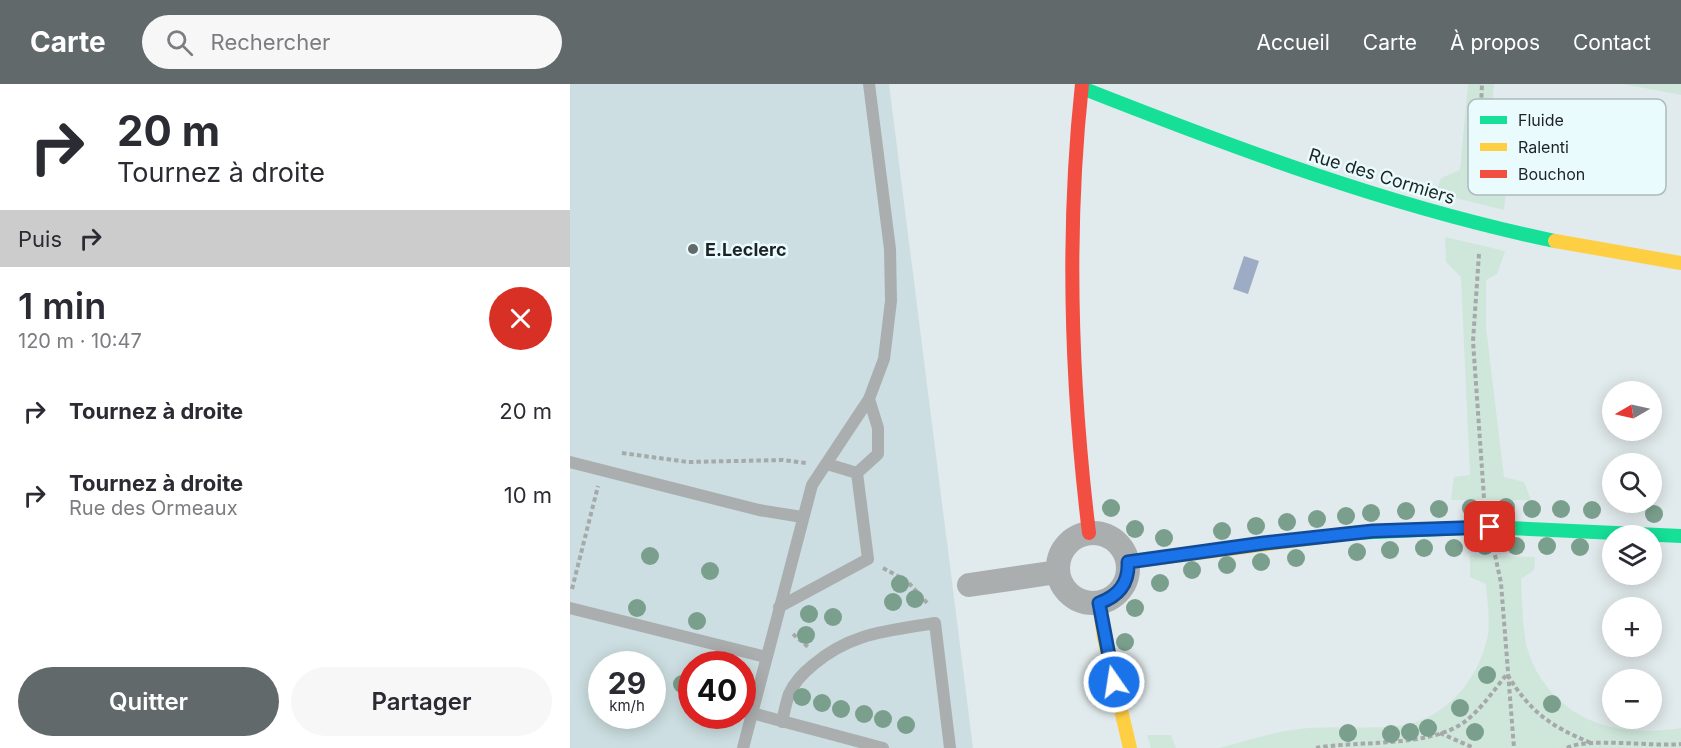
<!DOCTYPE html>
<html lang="fr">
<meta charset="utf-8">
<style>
body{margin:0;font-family:Inter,sans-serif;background:#f7f7f7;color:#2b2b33;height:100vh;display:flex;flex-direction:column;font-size:22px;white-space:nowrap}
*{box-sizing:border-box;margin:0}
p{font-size:20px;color:#7c7c81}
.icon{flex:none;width:33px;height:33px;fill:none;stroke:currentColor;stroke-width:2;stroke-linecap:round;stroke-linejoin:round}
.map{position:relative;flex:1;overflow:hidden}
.side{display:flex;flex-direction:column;background:#fff;width:570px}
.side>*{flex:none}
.hud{background:#fff;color:#2b2b33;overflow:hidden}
.needle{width:39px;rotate:261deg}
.controls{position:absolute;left:1032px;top:297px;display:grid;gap:12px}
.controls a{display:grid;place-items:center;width:60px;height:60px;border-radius:50%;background:#fff;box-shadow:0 3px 15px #0003;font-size:30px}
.speed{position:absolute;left:18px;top:567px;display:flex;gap:12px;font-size:30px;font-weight:700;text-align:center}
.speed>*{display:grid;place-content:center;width:78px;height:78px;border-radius:50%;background:#fff;box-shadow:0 3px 15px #0003;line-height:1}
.speed small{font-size:15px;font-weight:400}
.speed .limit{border:9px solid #d22;background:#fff;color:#111}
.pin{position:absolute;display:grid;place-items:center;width:51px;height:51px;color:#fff;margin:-26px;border-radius:12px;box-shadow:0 3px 9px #0006}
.me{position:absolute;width:66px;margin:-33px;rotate:347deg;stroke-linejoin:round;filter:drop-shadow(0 0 4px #0008)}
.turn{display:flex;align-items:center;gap:21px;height:126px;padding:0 18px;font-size:27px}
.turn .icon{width:78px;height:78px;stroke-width:2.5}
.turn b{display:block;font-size:42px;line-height:51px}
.then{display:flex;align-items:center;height:57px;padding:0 18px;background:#0003;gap:12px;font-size:22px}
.round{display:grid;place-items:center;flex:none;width:63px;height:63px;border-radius:32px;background:#f7f7f7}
.headline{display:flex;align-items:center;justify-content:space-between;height:102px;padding:0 18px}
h1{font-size:36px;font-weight:600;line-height:45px}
.button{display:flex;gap:12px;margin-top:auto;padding:12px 18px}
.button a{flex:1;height:69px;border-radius:36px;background:#62696a;color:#fff;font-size:24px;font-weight:600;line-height:69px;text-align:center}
.button a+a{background:#f7f7f7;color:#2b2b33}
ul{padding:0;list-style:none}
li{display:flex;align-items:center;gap:18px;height:84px;padding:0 18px}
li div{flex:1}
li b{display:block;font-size:22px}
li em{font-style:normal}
header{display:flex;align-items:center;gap:36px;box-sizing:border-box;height:84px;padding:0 30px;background:#62696a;color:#fff}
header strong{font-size:28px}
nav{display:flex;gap:33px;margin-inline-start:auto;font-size:21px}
.search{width:420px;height:54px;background:#f7f7f7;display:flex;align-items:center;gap:15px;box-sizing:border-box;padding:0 21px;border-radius:33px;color:#7c7c81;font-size:22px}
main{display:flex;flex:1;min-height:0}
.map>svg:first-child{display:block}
.built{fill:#ccdee1;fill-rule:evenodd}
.green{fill:#cfe7db}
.water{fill:#9dacc4}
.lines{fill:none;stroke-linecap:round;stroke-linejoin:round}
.path{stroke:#a5a9a9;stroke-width:4;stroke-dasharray:4.5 3;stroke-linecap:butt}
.lane{stroke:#aaaeaf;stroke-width:12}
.street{stroke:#aaaeaf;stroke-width:24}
.fast{stroke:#16e098;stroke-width:14}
.slow{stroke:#ffcf43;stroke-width:14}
.jam{stroke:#f24e42;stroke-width:14}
.tree{fill:#7b9f8d}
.route-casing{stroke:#114b97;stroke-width:15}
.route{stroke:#1a73e8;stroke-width:10}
.poi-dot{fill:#62696a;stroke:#eafbfe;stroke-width:2}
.labels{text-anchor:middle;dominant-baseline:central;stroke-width:5;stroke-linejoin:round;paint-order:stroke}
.street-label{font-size:18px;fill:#1d2324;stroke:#eafbfe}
.poi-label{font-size:18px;font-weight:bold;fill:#1d2324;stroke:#eafbfe;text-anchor:start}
.key{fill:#eafbfe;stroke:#acbabd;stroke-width:1.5}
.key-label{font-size:16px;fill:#1d2324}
</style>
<header>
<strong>Carte</strong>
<div class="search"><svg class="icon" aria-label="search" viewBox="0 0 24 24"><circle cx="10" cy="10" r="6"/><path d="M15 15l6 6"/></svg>Rechercher</div>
<nav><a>Accueil</a><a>Carte</a><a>À propos</a><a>Contact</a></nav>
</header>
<main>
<section class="side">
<div class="hud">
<div class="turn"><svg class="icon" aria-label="right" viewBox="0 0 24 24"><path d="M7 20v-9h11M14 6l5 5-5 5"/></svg><div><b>20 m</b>Tournez à droite</div></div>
<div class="then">Puis<svg class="icon" aria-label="right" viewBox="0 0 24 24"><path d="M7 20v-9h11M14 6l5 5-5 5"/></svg></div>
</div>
<div class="headline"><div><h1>1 min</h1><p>120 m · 10:47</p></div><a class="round" style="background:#d93025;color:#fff"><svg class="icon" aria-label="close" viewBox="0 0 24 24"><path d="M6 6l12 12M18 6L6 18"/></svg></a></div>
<ul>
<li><svg class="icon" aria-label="right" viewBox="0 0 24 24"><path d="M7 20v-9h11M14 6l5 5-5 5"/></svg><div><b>Tournez à droite</b></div><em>20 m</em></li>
<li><svg class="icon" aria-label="right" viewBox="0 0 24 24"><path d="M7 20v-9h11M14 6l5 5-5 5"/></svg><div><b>Tournez à droite</b><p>Rue des Ormeaux</p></div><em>10 m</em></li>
</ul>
<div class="button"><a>Quitter</a><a>Partager</a></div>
</section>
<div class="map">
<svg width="1111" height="664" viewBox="0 0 1111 664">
<rect width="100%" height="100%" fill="#e1eaec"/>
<path class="built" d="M0,0H319L403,664H0ZM32,580H82V632H32ZM122,580H172V632H122Z"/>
<path class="green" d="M898,0H924L917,94L936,107L934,126L866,109L871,94L890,86Z
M1053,0H1111V11Z
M875,153L935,167L927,190L916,196V243L934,393L954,398L961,416H881L884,393L900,391L891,193L876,178Z
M900,471L965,473L964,486L951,495C953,521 951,554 962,578C990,639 1050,654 1111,644V664H649C679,656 706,647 738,644C768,642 799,645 829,642C874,636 907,598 917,555C921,538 917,517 916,500L900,493Z
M577,651H601L606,664H581Z"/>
<path class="water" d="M674,172L689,177L678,210L663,205Z"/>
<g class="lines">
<path class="path" d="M907,111L912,0
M909,170L903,257L914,414
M52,369L118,378L213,376L236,379
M925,471L931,499L944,664
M313,484L337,497L358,520
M2,505L28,402
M223,550L238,563
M870,649L904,664
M746,664C790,656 856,664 893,639C910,627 924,606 937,590C960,628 980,642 1021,659
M997,664C1016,653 1084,663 1111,660"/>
<path class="lane" d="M0,378L189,426L232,433
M257,380L287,389L308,370V344L299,315
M209,523L298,475L287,389
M0,524L196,573
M182,629L313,664
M212,638C214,629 216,619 219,610C224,599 233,589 243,581C280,549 317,547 365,539L380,664
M173,664L242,401L299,315L314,275L321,217L320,165L299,0"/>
<path class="street" d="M488 484a35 35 0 1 1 70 0a35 35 0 1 1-70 0Z
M399,501L487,488"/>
<path class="fast" d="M512,4C667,65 821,123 985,157
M782,449L918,443L1111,452"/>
<path class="slow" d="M985,157L1111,179
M558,478L782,449
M529,519L534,554L560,664"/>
<path class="jam" d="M512,0C496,148 501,301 519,449"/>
</g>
<g class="tree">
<circle cx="936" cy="423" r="9"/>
<circle cx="541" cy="424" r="9"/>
<circle cx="901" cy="424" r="9"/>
<circle cx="869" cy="425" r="9"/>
<circle cx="962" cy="425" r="9"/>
<circle cx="991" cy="425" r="9"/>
<circle cx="1022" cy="426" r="9"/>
<circle cx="836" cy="427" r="9"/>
<circle cx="801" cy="429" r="9"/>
<circle cx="1084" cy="430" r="9"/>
<circle cx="776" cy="432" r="9"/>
<circle cx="747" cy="435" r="9"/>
<circle cx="717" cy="438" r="9"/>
<circle cx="686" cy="442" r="9"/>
<circle cx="565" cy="445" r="9"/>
<circle cx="652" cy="447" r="9"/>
<circle cx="594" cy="454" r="9"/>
<circle cx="915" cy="462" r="9"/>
<circle cx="946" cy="462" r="9"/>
<circle cx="977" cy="462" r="9"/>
<circle cx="1010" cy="463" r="9"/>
<circle cx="854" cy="464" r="9"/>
<circle cx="884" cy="464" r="9"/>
<circle cx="820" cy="466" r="9"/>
<circle cx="787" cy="468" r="9"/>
<circle cx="80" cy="472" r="9"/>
<circle cx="726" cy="474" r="9"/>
<circle cx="691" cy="478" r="9"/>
<circle cx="657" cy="481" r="9"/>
<circle cx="622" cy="486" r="9"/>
<circle cx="140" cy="487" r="9"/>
<circle cx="590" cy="499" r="9"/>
<circle cx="330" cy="500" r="9"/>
<circle cx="345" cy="515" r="9"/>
<circle cx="323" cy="518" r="9"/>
<circle cx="67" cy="524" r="9"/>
<circle cx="565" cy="524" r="9"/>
<circle cx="239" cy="530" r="9"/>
<circle cx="263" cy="533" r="9"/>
<circle cx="127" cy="537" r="9"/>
<circle cx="236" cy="551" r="9"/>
<circle cx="555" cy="558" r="9"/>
<circle cx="917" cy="591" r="9"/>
<circle cx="112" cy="600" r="9"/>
<circle cx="232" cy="613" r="9"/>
<circle cx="252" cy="619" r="9"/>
<circle cx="982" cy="620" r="9"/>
<circle cx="890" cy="624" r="9"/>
<circle cx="271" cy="625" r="9"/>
<circle cx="294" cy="630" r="9"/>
<circle cx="313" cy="635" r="9"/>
<circle cx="336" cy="641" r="9"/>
<circle cx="858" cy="644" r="9"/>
<circle cx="840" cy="648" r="9"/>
<circle cx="905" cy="648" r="9"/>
<circle cx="778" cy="649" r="9"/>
<circle cx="821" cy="650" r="9"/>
</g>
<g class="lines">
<defs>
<path id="route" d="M544,598L529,519C549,512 559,499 558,478L694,459L803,447L920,443"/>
</defs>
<use href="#route" class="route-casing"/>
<use href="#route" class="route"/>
</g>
<circle class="poi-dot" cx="123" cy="165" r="6"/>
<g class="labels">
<g class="street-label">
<text transform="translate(812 92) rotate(17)">Rue des Cormiers</text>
</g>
<g class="poi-label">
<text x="135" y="165">E.Leclerc</text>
</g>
</g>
<rect x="898" y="15" width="198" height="96" rx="9" class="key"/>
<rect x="910" y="32" width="27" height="8" fill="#16e098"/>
<rect x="910" y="59" width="27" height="8" fill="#ffcf43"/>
<rect x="910" y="86" width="27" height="8" fill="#f24e42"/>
<g class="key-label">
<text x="948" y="42">Fluide</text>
<text x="948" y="69">Ralenti</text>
<text x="948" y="96">Bouchon</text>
</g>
</svg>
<div class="controls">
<a><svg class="needle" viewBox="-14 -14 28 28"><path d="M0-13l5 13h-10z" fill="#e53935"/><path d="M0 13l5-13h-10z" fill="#7c7c81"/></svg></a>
<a><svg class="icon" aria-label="search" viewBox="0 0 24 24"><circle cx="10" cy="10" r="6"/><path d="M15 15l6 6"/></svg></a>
<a><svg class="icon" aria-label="layers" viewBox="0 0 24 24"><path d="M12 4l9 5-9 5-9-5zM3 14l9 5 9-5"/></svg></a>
<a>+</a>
<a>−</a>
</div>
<div class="speed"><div>29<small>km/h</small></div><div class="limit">40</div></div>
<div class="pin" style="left:920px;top:443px;background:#d93025"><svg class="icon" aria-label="arrive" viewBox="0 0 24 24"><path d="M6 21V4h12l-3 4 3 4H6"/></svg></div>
<svg class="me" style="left:544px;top:598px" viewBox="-20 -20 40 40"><circle r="17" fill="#1a73e8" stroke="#fff" stroke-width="3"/><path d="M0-11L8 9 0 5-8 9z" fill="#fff"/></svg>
</div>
</main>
